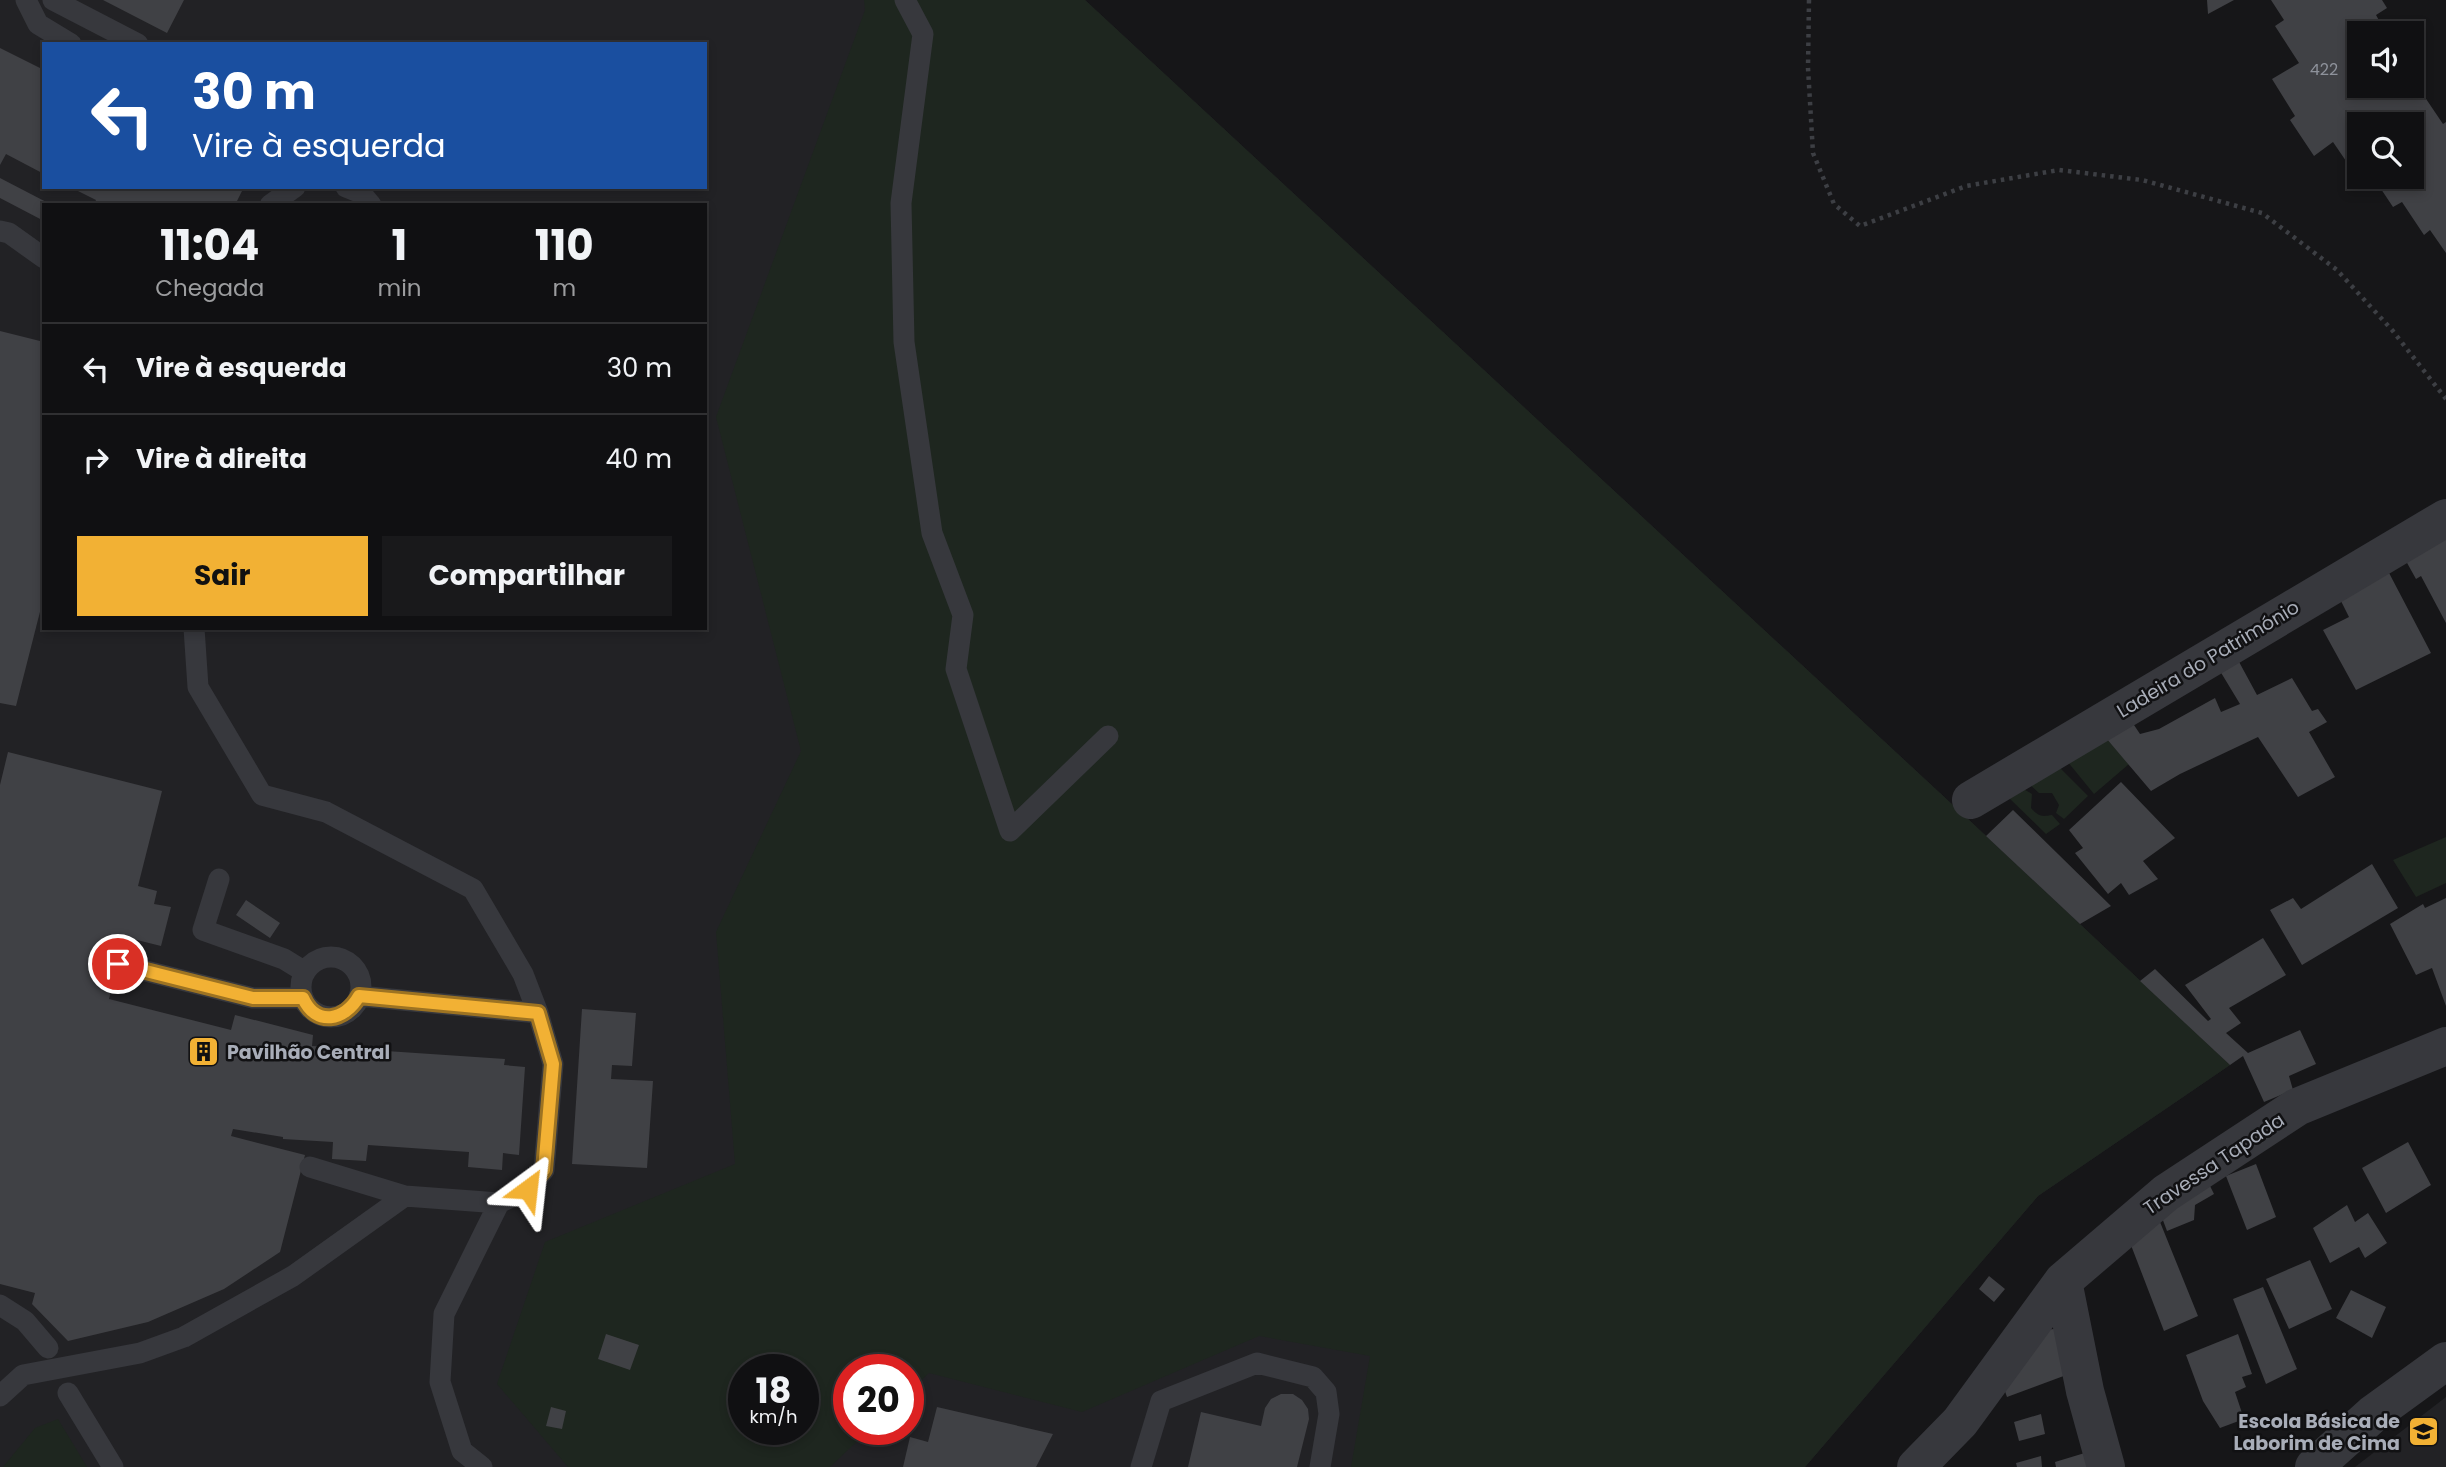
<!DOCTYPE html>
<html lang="pt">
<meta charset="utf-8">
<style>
body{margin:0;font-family:Poppins,sans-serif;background:#19191b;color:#f1f3f6;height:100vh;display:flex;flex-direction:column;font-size:26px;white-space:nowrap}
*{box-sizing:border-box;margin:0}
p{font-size:23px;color:#9c9d9f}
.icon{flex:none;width:38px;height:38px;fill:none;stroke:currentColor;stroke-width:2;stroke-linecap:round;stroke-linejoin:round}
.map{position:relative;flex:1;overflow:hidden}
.side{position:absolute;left:42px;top:203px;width:665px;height:427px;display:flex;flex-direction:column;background:#101012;border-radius:0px;box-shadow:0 4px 10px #0003,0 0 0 2px #303032}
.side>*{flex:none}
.hud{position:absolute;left:42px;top:42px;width:665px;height:147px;border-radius:0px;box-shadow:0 4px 10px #0003,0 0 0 2px #303032;background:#1a4fa0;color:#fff;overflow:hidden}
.controls{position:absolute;left:2347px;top:21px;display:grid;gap:14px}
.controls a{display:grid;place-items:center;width:77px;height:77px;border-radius:0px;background:#101012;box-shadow:0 4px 10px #0003,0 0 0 2px #303032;font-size:35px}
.speed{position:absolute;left:728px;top:1354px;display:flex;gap:14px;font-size:35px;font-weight:700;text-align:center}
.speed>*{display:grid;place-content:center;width:91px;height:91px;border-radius:50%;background:#101012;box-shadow:0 4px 10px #0003,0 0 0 2px #303032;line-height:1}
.speed small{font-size:18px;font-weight:400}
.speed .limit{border:10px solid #d22;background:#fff;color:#111}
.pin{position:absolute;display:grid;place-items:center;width:60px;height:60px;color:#fff;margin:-30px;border:4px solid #fff;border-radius:50%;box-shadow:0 2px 7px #0007}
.me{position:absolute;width:77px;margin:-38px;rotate:30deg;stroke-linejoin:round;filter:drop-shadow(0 0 5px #0008)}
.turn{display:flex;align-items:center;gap:24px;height:147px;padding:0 35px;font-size:32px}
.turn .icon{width:91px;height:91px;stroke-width:2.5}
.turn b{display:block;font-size:49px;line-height:60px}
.eta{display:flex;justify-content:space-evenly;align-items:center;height:119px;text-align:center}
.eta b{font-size:42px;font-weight:700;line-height:49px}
.button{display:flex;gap:14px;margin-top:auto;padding:14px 35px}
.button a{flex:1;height:80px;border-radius:0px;background:#f2b134;color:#111;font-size:28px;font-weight:700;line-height:80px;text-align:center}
.button a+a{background:#19191b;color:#f1f3f6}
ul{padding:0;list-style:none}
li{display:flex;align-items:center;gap:21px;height:91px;padding:0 35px;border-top:2px solid #303032}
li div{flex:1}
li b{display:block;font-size:26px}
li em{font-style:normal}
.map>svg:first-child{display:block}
.built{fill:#222225;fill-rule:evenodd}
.green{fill:#1e261f;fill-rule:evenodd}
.building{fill:#404145}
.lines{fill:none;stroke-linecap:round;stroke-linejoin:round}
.path{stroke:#3d3f44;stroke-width:4.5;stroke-dasharray:3.5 5;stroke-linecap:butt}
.service{stroke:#37383d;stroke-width:21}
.minor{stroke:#37383d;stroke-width:38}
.route-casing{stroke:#9d7322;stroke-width:18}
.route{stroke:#f2b134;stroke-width:12}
.labels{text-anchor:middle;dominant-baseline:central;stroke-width:5;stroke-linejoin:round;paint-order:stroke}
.number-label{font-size:16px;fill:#8e929b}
.street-label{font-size:19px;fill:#a8adb8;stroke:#111113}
.poi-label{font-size:19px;font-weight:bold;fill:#a8adb8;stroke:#111113;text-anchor:start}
</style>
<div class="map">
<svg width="2446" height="1467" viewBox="0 0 2446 1467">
<rect width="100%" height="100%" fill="#161618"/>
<path class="built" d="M0,0H1085L1968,819L2230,1065L2038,1196L1805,1467H0ZM44,44H705V187H44ZM44,205H705V628H44ZM744,1370H803V1430H744ZM849,1370H908V1430H849Z
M2446,1397V1467H2355Z"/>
<path class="green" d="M864,0H1085L1968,819L2230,1065L2038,1196L1805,1467H1351L1370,1356L1259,1336L1082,1412L929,1373L908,1393V1370H849V1430H869L830,1467H568L497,1384L545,1242L735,1164L716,932L801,751L716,417L865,10ZM744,1370H803V1430H744Z
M2106,738L2129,764L2094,794L2067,761Z
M2058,766L2088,796L2064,819L2056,813L2059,805L2052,793H2039L2029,784Z
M2022,788L2032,794L2031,808C2038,816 2041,817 2052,815L2060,824L2046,834L2007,796Z
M2446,837V883L2416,897L2393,860Z
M58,1419L87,1467H3L35,1428Z"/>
<path class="building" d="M103,0H184L167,33Z
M2207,0H2234L2208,14Z
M2271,0H2382L2387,8L2376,15L2386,33H2359V86H2402L2407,94L2418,87L2443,124L2446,122V253L2430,230L2424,235L2402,202L2393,207L2373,177H2412V124H2359V180L2333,142L2314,156L2290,120L2295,116L2272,79L2299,63L2275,26L2284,20Z
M0,48L44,70V174L6,154L0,165Z
M0,178L52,205H44V221L0,198Z
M70,187H244L235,205H94L96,200Z
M0,331L44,342V596L16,706L0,703Z
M2446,537V623L2421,576L2416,579L2406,561Z
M2388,571L2431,653L2356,690L2323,630L2349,617L2340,599Z
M2238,660L2257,695L2292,678L2312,711L2318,709L2327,722L2309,732L2335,777L2298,797L2258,737L2180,774L2151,791L2106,738L2132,722L2140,734L2159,729L2215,698L2221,712L2240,704L2220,671Z
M8,752L162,791L138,886L157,891L154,904L171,907L161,946L125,937L109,999L231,1030L235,1015L313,1035L312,1046L505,1059L504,1065L525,1067L519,1155L503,1153L502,1170L468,1167L469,1152L368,1145L366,1161L332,1159L333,1142L283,1139V1137L233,1129L231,1136L305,1155L280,1252L224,1289L148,1322L68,1341L32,1304L35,1293L0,1284V785Z
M2121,782L2175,838L2143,861L2158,879L2129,895L2121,883L2108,894L2075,853L2083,848L2069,830Z
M2013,810L2111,906L2080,924L1986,836Z
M2372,864L2398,908L2302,965L2270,910L2293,898L2301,909Z
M2446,898V1006L2432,968L2416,975L2390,924L2423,904L2425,908Z
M246,900L280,923L270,938L236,915Z
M2263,938L2286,975L2229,1008L2241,1023L2226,1033L2248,1053L2300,1030L2316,1064L2289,1076L2293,1090L2264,1102L2243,1056L2230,1065L2140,981L2155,969L2208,1021L2211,1019L2185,985Z
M582,1009L636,1013L632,1066L612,1065L611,1079L653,1081L647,1168L572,1164Z
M2408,1142L2431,1185L2386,1213L2362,1168Z
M2256,1164L2276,1217L2247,1230L2226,1176Z
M2206,1178L2214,1194L2195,1205L2194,1220L2167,1231L2158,1207Z
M2347,1205L2355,1222L2368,1213L2387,1243L2365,1258L2359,1247L2330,1263L2313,1228Z
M2158,1217L2198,1316L2164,1331L2129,1240Z
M2310,1260L2332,1309L2289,1329L2266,1279Z
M1989,1276L2005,1289L1994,1302L1979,1289Z
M2263,1287L2297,1369L2266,1384L2233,1299Z
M2351,1290L2386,1307L2372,1338L2336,1318Z
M2054,1329L2069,1374L2007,1397L2001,1380L2034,1331Z
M606,1334L639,1345L630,1370L598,1359Z
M2238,1334L2252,1374L2242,1377L2246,1387L2235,1392L2244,1419L2220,1428L2203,1401L2186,1355Z
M1281,1394H1293L1302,1400L1308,1409L1309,1419L1297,1467H1188L1201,1412L1261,1426L1265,1408L1271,1399Z
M551,1407L566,1411L562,1429L546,1426Z
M937,1407L1053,1434L1036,1467H903L910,1437L928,1442Z
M2041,1414L2045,1434L2019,1441L2014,1422Z
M2088,1452L2092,1467H2056L2055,1462Z
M2041,1456L2042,1467H2017L2016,1463Z"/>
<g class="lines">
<path class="path" d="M1809,0L1808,68L1813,153L1834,204L1860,226L1966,186L2059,170L2142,180L2262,213L2337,270L2392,330L2446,399"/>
<path class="service" d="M26,0L38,24L71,44
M53,0L138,44
M905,0L923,34L901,203L904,342L932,533L963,615L956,669L1010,831L1108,736
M346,187L361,193L371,205
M270,205L295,187
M0,231L9,233L44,258
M219,879L203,930L284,959L305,972
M301 987a30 30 0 1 1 60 0a30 30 0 1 1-60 0Z
M118,964L253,998H303
M359,996L538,1013
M310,1167L405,1196
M0,1305L25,1321L48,1348
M68,1393L113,1467
M0,1396L23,1375L140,1353L184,1337L293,1276L405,1196L499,1203L528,1189L544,1170L553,1064L538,1013L523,974L473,889L326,812L262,795L198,687L194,628
M482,1467L462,1451L440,1382L444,1314L499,1203
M1141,1467L1161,1401L1257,1363L1313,1377L1326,1392L1329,1414L1320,1467"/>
<path class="minor" d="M1971,800L2446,518
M2063,1281L2085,1391L2106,1467
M1916,1467L1960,1422L2063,1281L2166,1193L2297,1107L2446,1046
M2314,1467L2373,1414L2446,1361"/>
</g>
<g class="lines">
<defs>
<path id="route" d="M118,964L253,998H303C316,1027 345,1021 359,996L538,1013L553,1064L544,1170L528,1189"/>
</defs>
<use href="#route" class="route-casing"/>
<use href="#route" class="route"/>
</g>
<defs>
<symbol id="building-square" viewBox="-11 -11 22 22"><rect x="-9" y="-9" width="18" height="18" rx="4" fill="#f2b134" stroke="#111113"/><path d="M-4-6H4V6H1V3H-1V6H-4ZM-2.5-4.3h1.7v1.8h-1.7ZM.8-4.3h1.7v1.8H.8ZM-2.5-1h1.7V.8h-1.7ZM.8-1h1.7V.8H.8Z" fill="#111"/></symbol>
<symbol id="school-square" viewBox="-11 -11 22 22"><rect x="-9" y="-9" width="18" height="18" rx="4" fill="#f2b134" stroke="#111113"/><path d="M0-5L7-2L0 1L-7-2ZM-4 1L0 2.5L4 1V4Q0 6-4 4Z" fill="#111"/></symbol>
</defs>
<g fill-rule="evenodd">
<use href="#building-square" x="186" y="1034" width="35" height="35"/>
<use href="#school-square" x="2406" y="1414" width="35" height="35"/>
</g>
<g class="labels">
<g class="number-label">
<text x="2324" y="69">422</text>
</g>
<g class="street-label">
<text transform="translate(2208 659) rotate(-31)">Ladeira do Património</text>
<text transform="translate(2214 1164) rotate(-34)">Travessa Tapada</text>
</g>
<g class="poi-label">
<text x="227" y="1052">Pavilhão Central</text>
<text x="2400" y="1421" text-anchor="end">Escola Básica de<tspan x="2400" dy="22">Laborim de Cima</tspan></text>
</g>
</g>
</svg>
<div class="controls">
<a><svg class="icon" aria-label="sound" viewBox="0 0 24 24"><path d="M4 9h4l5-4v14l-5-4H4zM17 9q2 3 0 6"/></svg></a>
<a><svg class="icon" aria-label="search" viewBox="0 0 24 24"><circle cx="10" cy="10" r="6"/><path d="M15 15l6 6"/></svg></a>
</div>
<div class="speed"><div>18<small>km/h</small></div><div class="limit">20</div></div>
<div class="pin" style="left:118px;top:964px;background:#d93025"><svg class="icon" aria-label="arrive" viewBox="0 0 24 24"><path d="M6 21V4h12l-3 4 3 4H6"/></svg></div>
<svg class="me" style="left:528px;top:1189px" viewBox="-20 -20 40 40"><path d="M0-17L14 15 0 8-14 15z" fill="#f2b134" stroke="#fff" stroke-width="4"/></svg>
<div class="hud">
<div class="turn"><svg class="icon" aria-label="left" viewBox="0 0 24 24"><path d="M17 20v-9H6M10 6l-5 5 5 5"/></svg><div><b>30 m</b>Vire à esquerda</div></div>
</div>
<section class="side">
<div class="eta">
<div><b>11:04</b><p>Chegada</p></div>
<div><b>1</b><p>min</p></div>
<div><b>110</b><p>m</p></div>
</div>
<ul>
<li><svg class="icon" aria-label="left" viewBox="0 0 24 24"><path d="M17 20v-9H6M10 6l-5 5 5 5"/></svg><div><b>Vire à esquerda</b></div><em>30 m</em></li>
<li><svg class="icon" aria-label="right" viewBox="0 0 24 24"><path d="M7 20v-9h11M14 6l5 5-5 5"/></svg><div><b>Vire à direita</b></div><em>40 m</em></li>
</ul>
<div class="button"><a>Sair</a><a>Compartilhar</a></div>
</section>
</div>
